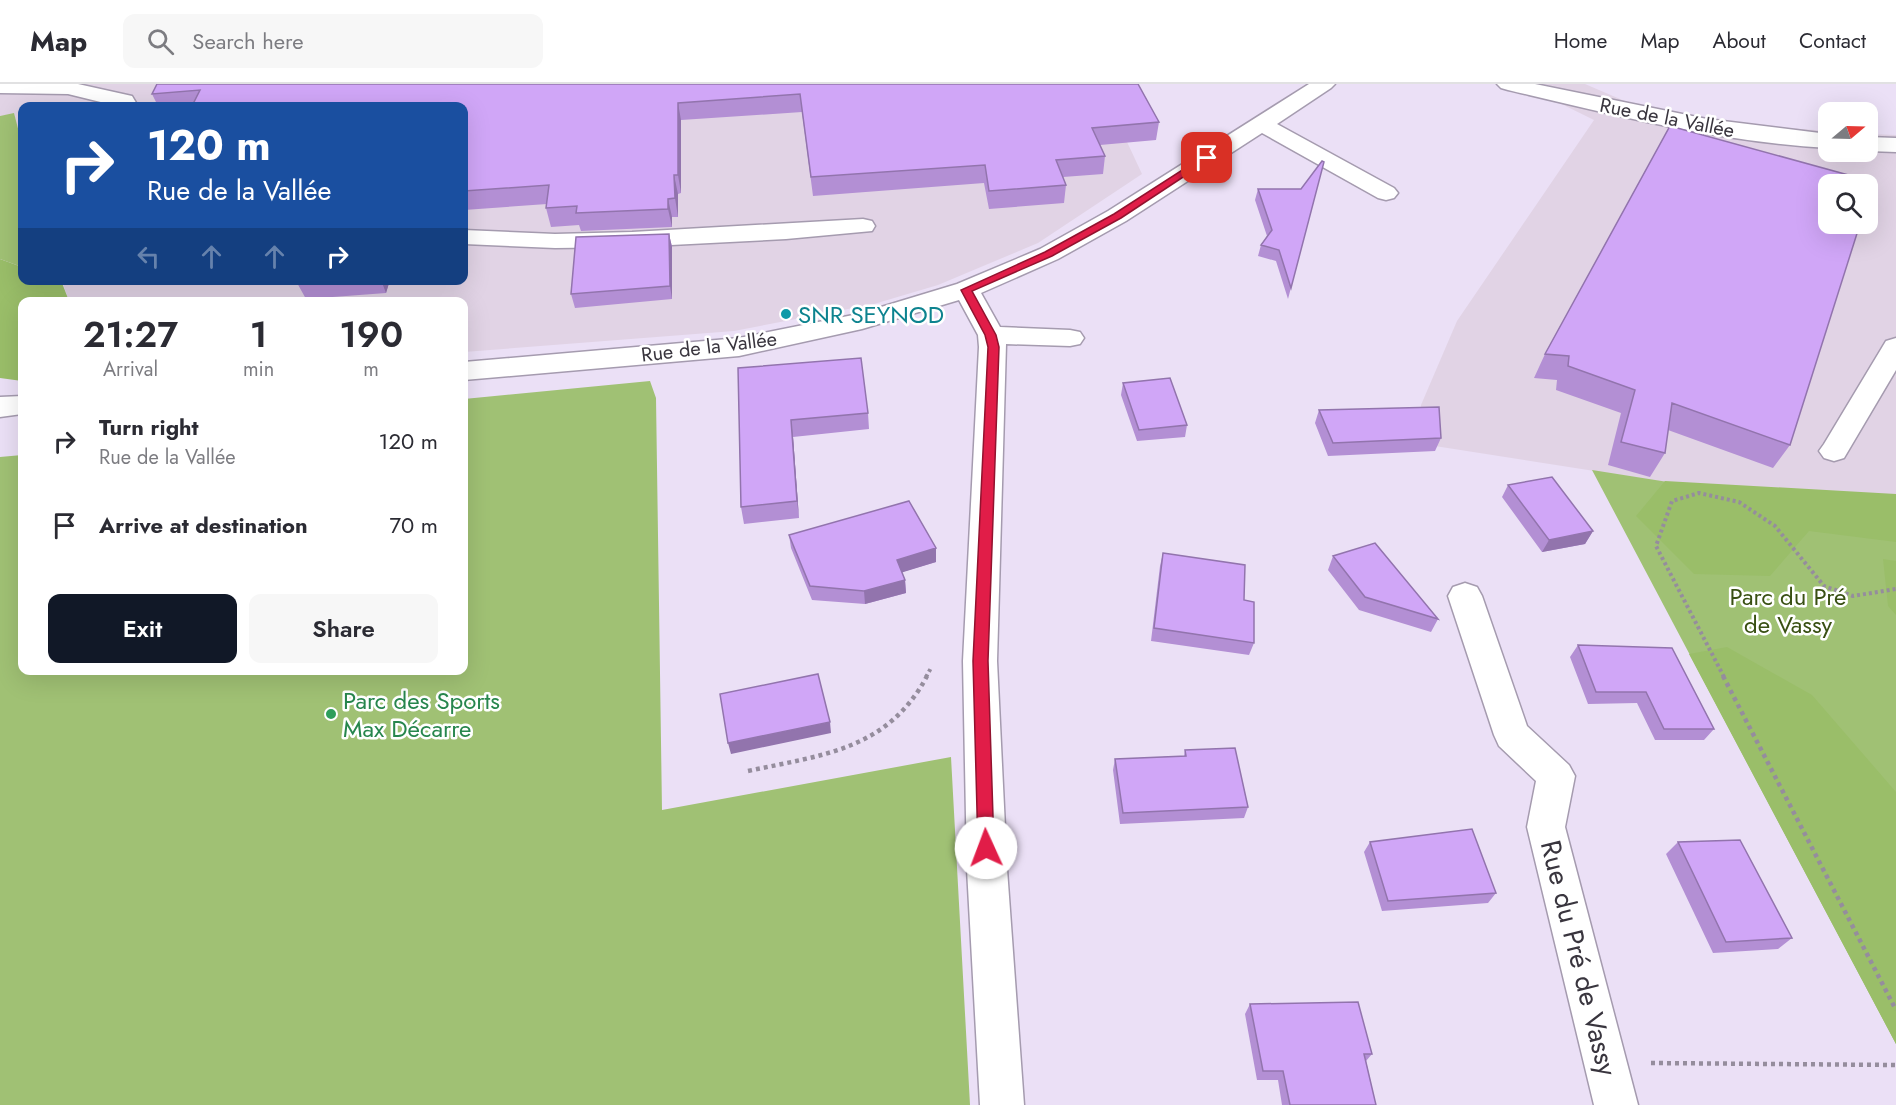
<!DOCTYPE html>
<meta charset="utf-8">
<style>
body{margin:0;font-family:Jost,sans-serif;background:#f7f7f7;color:#2b2b33;height:100vh;display:flex;flex-direction:column;font-size:22px;white-space:nowrap}
*{box-sizing:border-box;margin:0}
p{font-size:20px;color:#7c7c81}
.icon{flex:none;width:33px;height:33px;fill:none;stroke:currentColor;stroke-width:2;stroke-linecap:round;stroke-linejoin:round}
.map{position:relative;flex:1;overflow:hidden}
.drawer{position:absolute;left:18px;top:213px;width:450px;height:378px;display:flex;flex-direction:column;background:#fff;border-radius:12px;box-shadow:0 6px 24px #0002}
.drawer>*{flex:none}
.hud{position:absolute;left:18px;top:18px;width:450px;height:183px;border-radius:12px;box-shadow:0 6px 24px #0002;background:#1a4fa0;color:#fff;overflow:hidden}
.needle{width:39px;rotate:71deg}
.fabs{position:absolute;left:1818px;top:18px;display:grid;gap:12px}
.fabs a{display:grid;place-items:center;width:60px;height:60px;border-radius:12px;background:#fff;box-shadow:0 6px 24px #0002;font-size:30px}
.pin{position:absolute;display:grid;place-items:center;width:51px;height:51px;color:#fff;margin:-26px;border-radius:12px;box-shadow:0 3px 9px #0006}
.me{position:absolute;width:66px;margin:-33px;rotate:358deg;stroke-linejoin:round;filter:drop-shadow(0 0 4px #0008)}
.turn{display:flex;align-items:center;gap:21px;height:126px;padding:0 30px;font-size:27px}
.turn .icon{width:78px;height:78px;stroke-width:2.5}
.turn b{display:block;font-size:42px;line-height:51px}
.lanes{display:flex;align-items:center;height:57px;padding:0 30px;background:#0003;justify-content:center;gap:30px;direction:ltr}
.lanes .off{opacity:.35}
.eta{display:flex;justify-content:space-evenly;align-items:center;height:102px;text-align:center}
.eta b{font-size:36px;font-weight:600;line-height:42px}
.primary-button{display:flex;gap:12px;margin-top:auto;padding:12px 30px}
.primary-button a{flex:1;height:69px;border-radius:12px;background:#111827;color:#fff;font-size:24px;font-weight:600;line-height:69px;text-align:center}
.primary-button a+a{background:#f7f7f7;color:#2b2b33}
ul{padding:0;list-style:none}
li{display:flex;align-items:center;gap:18px;height:84px;padding:0 30px}
li div{flex:1}
li b{display:block;font-size:22px}
li em{font-style:normal}
header{display:flex;align-items:center;gap:36px;box-sizing:border-box;height:84px;padding:0 30px;background:#fff;border-bottom:2px solid #e1e1e2}
header strong{font-size:28px}
nav{display:flex;gap:33px;margin-inline-start:auto;font-size:21px}
.search{width:420px;height:54px;background:#f7f7f7;display:flex;align-items:center;gap:15px;box-sizing:border-box;padding:0 21px;border-radius:12px;color:#7c7c81;font-size:22px}
.map>svg:first-child{display:block}
.industrial{fill:#e1d3e5;fill-rule:evenodd}
.green{fill:#a0c174}
.forest{fill:#9abe69}
.lines{fill:none;stroke-linecap:round;stroke-linejoin:round}
.minor-casing{stroke:#a59baf;stroke-width:3}
.path-far1{stroke:#958d9d;stroke-width:4;stroke-dasharray:3 3;stroke-linecap:butt}
.path{stroke:#958d9d;stroke-width:4.5;stroke-dasharray:4 4;stroke-linecap:butt}
.minor{fill:#fff;fill-rule:evenodd}
.wall{fill:#b38fd4}
.shaded-wall{fill:#9274ad}
.building{fill:#d0a6f7;stroke:#9274ad;stroke-width:1.5}
.route{fill:#e11d48;stroke:#92132f;stroke-width:1.5}
.culture-dot{fill:#0f9aa8;stroke:#fff;stroke-width:2}
.leisure-dot{fill:#2e9e5b;stroke:#fff;stroke-width:2}
.labels{text-anchor:middle;dominant-baseline:central;stroke-width:5;stroke-linejoin:round;paint-order:stroke}
.far-street-label{font-size:20px;fill:#39353e;stroke:#fff}
.culture-label{font-size:24px;fill:#0d838f;stroke:#fff;text-anchor:start}
.park-label{font-size:24px;fill:#395013;stroke:#fff}
.leisure-label{font-size:24px;fill:#27864d;stroke:#fff;text-anchor:start}
.near-street-label{font-size:28px;fill:#39353e;stroke:#fff}
</style>
<header>
<strong>Map</strong>
<div class="search"><svg class="icon" aria-label="search" viewBox="0 0 24 24"><circle cx="10" cy="10" r="6"/><path d="M15 15l6 6"/></svg>Search here</div>
<nav><a>Home</a><a>Map</a><a>About</a><a>Contact</a></nav>
</header>
<div class="map">
<svg width="1896" height="1021" viewBox="0 0 1896 1021">
<rect width="100%" height="100%" fill="#ebe0f6"/>
<path class="industrial" d="M0,0H1100L1142,90L1038,159L938,201L874,220L734,247L464,268V218L69,217L62,197L464,196V22H22V60L14,30L0,32Z
M1521,0H1585L1634,21L1749,41L1828,47V68H1868V50L1896,51V434L1422,360L1421,321L1457,237L1594,36ZM1828,100H1868V140H1828Z"/>
<path class="green" d="M14,29L22,60V183L0,175V32Z
M650,297L656,314L662,726L951,673L970,1021H0V373L22,371V586H464V315Z
M1592,386L1896,434V960Z"/>
<path class="forest" d="M0,175L22,183V196L56,197L62,199L69,217L22,218V297L0,294Z
M1665,397L1896,410V458L1809,447L1770,492L1694,490L1636,432Z
M1883,475L1896,477V531L1888,522Z
M1727,563L1812,611L1896,708V960L1689,570Z"/>
<g class="lines">
<defs>
<path id="minor" d="M0,0H78L132,12L138,22H117L68,10L0,9Z
M1309,0H1335L1331,4L1277,40L1394,104L1398,109L1394,114L1386,116L1378,114L1262,49L1126,137L1058,175L981,209L1000,243L1070,246L1080,248L1084,254L1080,260L1070,262L1006,260L997,577L1007,785L1024,1021H980L967,785L963,577L979,263L978,251L959,216L862,245L739,272L464,296V278L739,254L858,230L957,200L1040,165L1108,127Z
M1497,0H1535L1707,35L1828,50V64C1720,58 1613,31 1508,6L1501,4Z
M1868,53L1896,54V68L1868,67Z
M863,135L872,137L875,142L872,147L786,155L632,163L555,164L464,160V146L555,150L632,148Z
M1896,254V286L1844,374L1834,377L1824,374L1819,367L1824,360L1886,257Z
M22,312V330L0,333V313Z
M1465,499L1477,503L1482,512L1527,642L1569,681L1575,692L1565,743L1638,1021H1594L1527,743L1536,697L1499,662L1494,651L1448,512L1453,503Z"/>
</defs>
<use href="#minor" class="minor-casing"/>
<path class="path-far1" d="M926,593L931,584
M1724,593L1656,462L1672,417L1699,409L1739,418L1775,442L1824,502L1853,512L1896,505"/>
<path class="path" d="M1723,592L1896,926
M748,687C822,671 888,666 927,592
M1651,979L1896,981"/>
<use href="#minor" class="minor"/>
</g>
<path class="wall" d="M157,0H1138L1159,38L1156,56L1100,61L1105,72L1103,90L1063,93L1066,101L1064,119L989,125L984,99L813,112L802,28L681,36V109L678,110V133H672V143L581,147L579,141L551,143L546,124L547,120L464,126V22H158L152,10Z
M1670,42L1790,361L1773,384L1668,346L1665,369L1650,393L1608,381L1621,329L1556,306L1557,296L1534,294L1545,270Z
M1324,78L1288,215L1276,177L1258,172L1261,161L1267,152L1255,116L1258,105H1301Z
M669,150L672,163V215L575,224L571,210Z
M390,196L386,209L306,215L296,197Z
M738,284L868,329L869,345L793,353L799,434L744,440L741,423Z
M1123,299L1187,341L1185,353L1137,357L1121,311Z
M1319,326L1441,354L1435,367L1328,372L1315,339Z
M1508,401L1593,447L1585,460L1542,468L1502,413Z
M789,451L936,464V478L902,488L905,496L906,509L865,520L812,516L791,464Z
M1163,469L1244,516L1254,559L1249,571L1151,557L1160,482Z
M1333,472L1438,535L1431,548L1359,526L1328,486Z
M1578,561L1714,645L1704,656H1655L1637,619L1588,620L1570,573Z
M1185,666L1248,723L1244,734L1120,740L1113,686L1115,675L1184,672Z
M1370,758L1496,809L1488,819L1382,827L1364,768Z
M1678,758L1792,854L1778,865L1713,869L1666,770Z
M1250,920L1372,970L1366,977L1376,1021H1282L1278,996H1257L1245,930Z"/>
<path class="shaded-wall" d="M678,19L681,36V109L678,91Z
M674,91L678,110V133L675,114Z
M668,115L672,133V143L668,125Z
M669,150L672,163V215L670,202Z
M381,196H390L386,209Z
M791,336L793,353L799,434L797,417Z
M1593,447L1585,460L1542,468L1549,456Z
M936,464V478L897,490V476Z
M905,496L906,509L865,520L864,507Z
M830,638L831,649L731,670L728,659Z"/>
<path class="building" d="M157,0H1138L1159,38L1092,44L1105,72L1056,76L1066,101L989,107L985,81L811,93L800,10L678,19V91H674L675,114L668,115V125L576,129L577,122L546,124L549,101L464,107V22H192L200,6L152,10Z
M1670,42L1874,98L1868,117V100H1828V140H1860L1790,361L1672,319L1665,369L1621,358L1635,306L1568,282L1569,272L1545,270Z
M1322,77L1324,78L1291,204L1279,166L1261,161L1272,146L1258,105H1301Z
M669,150L670,202L571,210L576,153Z
M861,274L868,329L791,336L797,417L741,423L738,284Z
M1170,294L1187,341L1139,346L1123,299Z
M1439,323L1441,354L1333,359L1319,326Z
M1552,393L1593,447L1549,456L1508,401Z
M909,417L936,464L897,476L905,496L864,507L810,502L789,451Z
M1375,459L1438,535L1365,513L1333,472Z
M1163,469L1245,481L1244,516L1254,518V559L1154,544Z
M1578,561L1672,564L1714,645H1664L1646,608H1596Z
M818,590L830,638L728,659L720,610Z
M1235,664L1248,723L1123,729L1115,675L1186,672L1185,666Z
M1472,745L1496,809L1388,817L1370,758Z
M1740,756L1792,854L1726,858L1678,758Z
M1358,918L1372,970H1364L1376,1021H1290L1283,987H1263L1250,920Z"/>
<path class="route" d="M1204,72L1212,74L1121,134L1052,172L972,207L996,251L999,263L988,577L994,764L992,769L986,771L981,769L978,764L973,577L988,263L985,251L961,206L1045,168L1114,130Z"/>
<circle class="culture-dot" cx="786" cy="230" r="6"/>
<circle class="leisure-dot" cx="331" cy="630" r="6"/>
<g class="labels">
<g class="far-street-label">
<text transform="translate(1667 34) rotate(11)">Rue de la Vallée</text>
<text transform="translate(709 263) rotate(-7)">Rue de la Vallée</text>
</g>
<g class="culture-label">
<text x="798" y="230">SNR SEYNOD</text>
</g>
<g class="park-label">
<text x="1788" y="512">Parc du Pré<tspan x="1788" dy="28">de Vassy</tspan></text>
</g>
<g class="leisure-label">
<text x="343" y="616">Parc des Sports<tspan x="343" dy="28">Max Décarre</tspan></text>
</g>
<g class="near-street-label">
<text transform="translate(1579 874) rotate(76)">Rue du Pré de Vassy</text>
</g>
</g>
</svg>
<div class="fabs">
<a><svg class="needle" viewBox="-14 -14 28 28"><path d="M0-13l5 13h-10z" fill="#e53935"/><path d="M0 13l5-13h-10z" fill="#7c7c81"/></svg></a>
<a><svg class="icon" aria-label="search" viewBox="0 0 24 24"><circle cx="10" cy="10" r="6"/><path d="M15 15l6 6"/></svg></a>
</div>
<div class="pin" style="left:1207px;top:74px;background:#d93025"><svg class="icon" aria-label="arrive" viewBox="0 0 24 24"><path d="M6 21V4h12l-3 4 3 4H6"/></svg></div>
<svg class="me" style="left:986px;top:764px" viewBox="-20 -20 40 40"><circle r="19" fill="#fff"/><path d="M0-13L10 11 0 6-10 11z" fill="#e11d48"/></svg>
<div class="hud">
<div class="turn"><svg class="icon" aria-label="right" viewBox="0 0 24 24"><path d="M7 20v-9h11M14 6l5 5-5 5"/></svg><div><b>120 m</b>Rue de la Vallée</div></div>
<div class="lanes"><svg class="icon off" aria-label="left" viewBox="0 0 24 24"><path d="M17 20v-9H6M10 6l-5 5 5 5"/></svg><svg class="icon off" aria-label="ahead" viewBox="0 0 24 24"><path d="M12 20V5M6 11l6-6 6 6"/></svg><svg class="icon off" aria-label="ahead" viewBox="0 0 24 24"><path d="M12 20V5M6 11l6-6 6 6"/></svg><svg class="icon" aria-label="right" viewBox="0 0 24 24"><path d="M7 20v-9h11M14 6l5 5-5 5"/></svg></div>
</div>
<section class="drawer">
<div class="eta">
<div><b>21:27</b><p>Arrival</p></div>
<div><b>1</b><p>min</p></div>
<div><b>190</b><p>m</p></div>
</div>
<ul>
<li><svg class="icon" aria-label="right" viewBox="0 0 24 24"><path d="M7 20v-9h11M14 6l5 5-5 5"/></svg><div><b>Turn right</b><p>Rue de la Vallée</p></div><em>120 m</em></li>
<li><svg class="icon" aria-label="arrive" viewBox="0 0 24 24"><path d="M6 21V4h12l-3 4 3 4H6"/></svg><div><b>Arrive at destination</b></div><em>70 m</em></li>
</ul>
<div class="primary-button"><a>Exit</a><a>Share</a></div>
</section>
</div>
